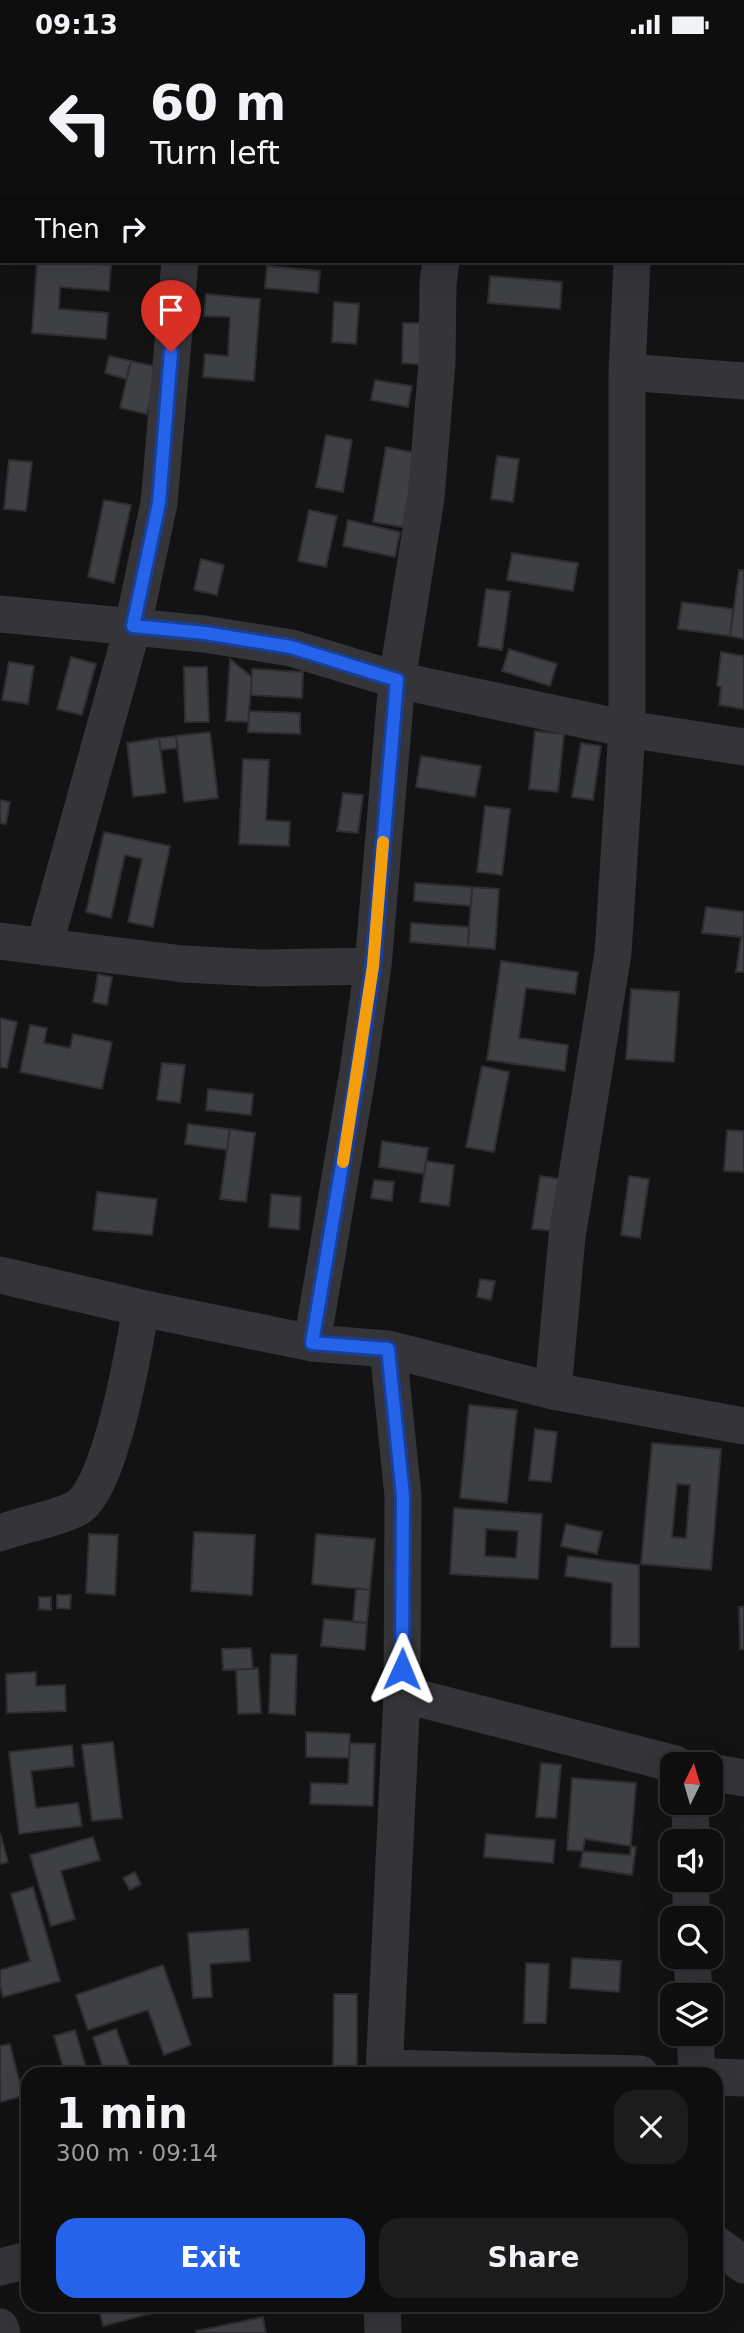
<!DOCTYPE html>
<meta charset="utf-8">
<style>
body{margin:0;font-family:"DejaVu Sans",sans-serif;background:#1c1c1d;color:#f1f3f6;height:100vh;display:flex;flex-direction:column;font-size:26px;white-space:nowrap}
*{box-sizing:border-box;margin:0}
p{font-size:23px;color:#9b9c9e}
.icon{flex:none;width:38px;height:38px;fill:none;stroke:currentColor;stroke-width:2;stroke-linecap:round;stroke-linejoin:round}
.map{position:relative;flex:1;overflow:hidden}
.side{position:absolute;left:21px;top:2018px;width:702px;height:245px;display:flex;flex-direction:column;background:#0e0e0f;border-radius:21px;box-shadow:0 7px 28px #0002,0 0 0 2px #2e2e2f}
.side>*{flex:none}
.hud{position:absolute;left:0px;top:0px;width:746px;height:214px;box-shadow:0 7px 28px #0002,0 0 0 2px #2e2e2f;background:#0e0e0f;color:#f1f3f6;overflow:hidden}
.needle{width:46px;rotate:5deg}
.fabs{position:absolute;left:660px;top:1703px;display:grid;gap:14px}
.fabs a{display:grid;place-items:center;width:63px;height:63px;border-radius:14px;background:#0e0e0f;box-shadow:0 7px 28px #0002,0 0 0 2px #2e2e2f;font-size:35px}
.pin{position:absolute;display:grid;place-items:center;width:60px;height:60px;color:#fff;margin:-72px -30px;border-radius:50% 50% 50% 0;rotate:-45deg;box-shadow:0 0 7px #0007}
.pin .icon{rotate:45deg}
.me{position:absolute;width:77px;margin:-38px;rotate:1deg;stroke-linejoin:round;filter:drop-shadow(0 0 5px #0008)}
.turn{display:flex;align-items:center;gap:24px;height:147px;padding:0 35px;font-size:32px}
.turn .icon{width:91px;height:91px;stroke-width:2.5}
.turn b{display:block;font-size:49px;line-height:60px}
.then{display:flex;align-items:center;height:66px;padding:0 35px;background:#0003;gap:14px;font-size:26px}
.round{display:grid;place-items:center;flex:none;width:74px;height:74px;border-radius:21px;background:#1c1c1d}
.overview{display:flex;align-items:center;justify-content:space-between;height:119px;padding:0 35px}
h1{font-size:42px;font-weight:800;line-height:52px}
.action{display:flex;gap:14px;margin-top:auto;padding:14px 35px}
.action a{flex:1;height:80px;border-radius:21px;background:#2563eb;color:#fff;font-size:28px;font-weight:800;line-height:80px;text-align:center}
.action a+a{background:#1c1c1d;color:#f1f3f6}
.status{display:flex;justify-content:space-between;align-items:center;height:49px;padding:0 35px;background:#0e0e0f;direction:ltr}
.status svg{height:19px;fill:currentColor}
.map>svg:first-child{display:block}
.building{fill:#3f4044;stroke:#2d2d30;stroke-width:2;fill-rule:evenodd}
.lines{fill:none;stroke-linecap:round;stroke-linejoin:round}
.minor{stroke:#343439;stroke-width:37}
.route-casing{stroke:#184099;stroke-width:18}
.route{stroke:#2563eb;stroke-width:12}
.slow{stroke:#f59e0b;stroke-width:12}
</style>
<div class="status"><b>09:13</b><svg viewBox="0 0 49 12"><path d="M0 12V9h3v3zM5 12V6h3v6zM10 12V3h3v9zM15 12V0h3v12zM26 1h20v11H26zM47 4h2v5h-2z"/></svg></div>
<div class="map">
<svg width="744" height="2284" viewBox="0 0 744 2284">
<rect width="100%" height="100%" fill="#131314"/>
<path class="building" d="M370,0H455L370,2Z
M37,212L111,216L109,242L60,238L59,260L108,264L106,290L32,284Z
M267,217L320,222L318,244L265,239Z
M490,227L562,233L560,260L488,254Z
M206,245L260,250L254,332L203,328L205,305L228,307L230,268L204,267Z
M334,253L359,255L356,295L332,293Z
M403,274H425L423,316L402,314Z
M109,307L131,312L126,330L105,324Z
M131,312L158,318L147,365L120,359Z
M375,331L412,337L408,358L371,351Z
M326,386L352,391L343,443L316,438Z
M386,398L416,404L403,478L373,473Z
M497,407L519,410L513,453L491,450Z
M9,411L32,413L26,462L4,460Z
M104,451L131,456L114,534L88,528Z
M309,461L337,467L326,518L298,512Z
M348,471L400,483L395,508L343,497Z
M512,504L578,514L573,542L507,531Z
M201,510L224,516L217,546L194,541Z
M739,521H744V590L730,587Z
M486,540L510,543L502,601L478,597Z
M682,553L733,560L730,587L678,580Z
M509,600L557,615L550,637L502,622Z
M721,603L744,607V660L719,656L721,638L717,637Z
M71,608L96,615L82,666L57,660Z
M230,610L252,628L248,673L226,672Z
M9,613L34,617L28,655L2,651Z
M184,618H207L209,673H185Z
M252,620L303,623L302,649L251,646Z
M249,662L300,664V685L248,683Z
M535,682L564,685L558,743L529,740Z
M210,683L218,749L184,753L176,687Z
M176,687L178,699L161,701L159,689Z
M159,689L166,744L133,748L127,694Z
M581,694L601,697L593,751L572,748Z
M421,707L481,717L475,748L416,738Z
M243,710L269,711L266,771L290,773L289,797L239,795Z
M343,744L363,746L358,784L337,782Z
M0,751L10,753L6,775L0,774Z
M485,757L510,760L502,826L477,823Z
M104,783L170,797L153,878L128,873L142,810L125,806L111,869L86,863Z
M415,834L472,838L471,857L414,852Z
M472,838L499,840L495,900L468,898Z
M706,858L744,863V923H736L741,888L702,884Z
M411,874L469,878L468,898L410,893Z
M501,912L578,923L575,945L526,939L519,989L568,996L565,1022L487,1011Z
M98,925L112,928L107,956L93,953Z
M631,940L679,943L674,1013L626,1010Z
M0,969L17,973L7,1019L0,1018Z
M30,976L47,979L44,994L70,999L73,985L112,993L102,1040L20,1023Z
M162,1014L185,1016L180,1054L157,1051Z
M482,1017L509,1023L494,1103L466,1098Z
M208,1040L253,1045L251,1066L206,1061Z
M188,1075L230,1080L227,1101L185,1095Z
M230,1080L255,1084L246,1153L220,1150Z
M727,1081L744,1082V1123L724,1122Z
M382,1092L428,1099L424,1125L379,1118Z
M426,1112L454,1116L449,1157L420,1153Z
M540,1127L562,1130L554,1182L532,1180Z
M629,1127L649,1130L640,1189L621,1186Z
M374,1131L394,1133L392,1152L371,1149Z
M97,1143L157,1150L152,1186L93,1181Z
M271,1145L301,1148L299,1181L269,1178Z
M480,1230L495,1232L491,1251L477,1248Z
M469,1356L517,1361L507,1454L460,1449Z
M535,1380L557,1383L551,1433L529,1431Z
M652,1394L721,1400L711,1521L641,1515ZM677,1435L690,1436L686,1489L672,1488Z
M454,1459L542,1465L538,1530L450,1525ZM486,1480L518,1482L516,1509L485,1507Z
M566,1475L602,1483L597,1505L561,1497Z
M194,1483L255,1486L252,1546L191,1542Z
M89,1485L118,1486L115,1546L86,1544Z
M316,1485L375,1490L370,1541L312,1535Z
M568,1507L639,1516V1598H611L612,1534L565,1527Z
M356,1539L370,1541L367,1574L353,1573Z
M57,1546H71L70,1560L57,1559Z
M39,1548H51V1561L39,1560Z
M739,1558H744V1600H740Z
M324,1570L367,1574L365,1601L321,1597Z
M251,1599L253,1620L223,1621L222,1600Z
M271,1605L297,1606L295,1666L269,1664Z
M258,1619L261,1664L238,1665L236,1621Z
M36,1623V1637L65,1636L66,1662L7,1664L6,1625Z
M306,1683L350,1685L349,1709L306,1708Z
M113,1693L122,1769L92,1772L82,1696Z
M350,1694L375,1695L373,1757L310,1755L311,1734L348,1735Z
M72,1696L74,1717L31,1722L36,1759L78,1754L82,1777L19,1785L9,1703Z
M541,1714L561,1716L556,1769L536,1768Z
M572,1729L636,1734L630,1806L567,1801Z
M0,1784L8,1813L0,1815Z
M486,1785L555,1791L553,1814L484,1808Z
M93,1788L100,1811L61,1822L75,1870L51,1877L30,1806Z
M585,1790L636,1798L632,1826L580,1818Z
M135,1823L141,1835L130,1841L123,1829Z
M33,1838L60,1932L3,1948L0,1936V1921L30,1912L11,1845Z
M248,1880L250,1912L210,1915L212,1948L193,1949L188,1884Z
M572,1909L621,1912L619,1943L570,1939Z
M526,1914L549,1915L546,1974H524Z
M163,1916L191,1996L164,2006L148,1961L88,1981L76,1946Z
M334,1945H357V2018L333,2017Z
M116,1980L130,2018L105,2025L93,1988Z
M75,1981L88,2025H65L54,1987Z
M10,1995L23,2047L0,2053V1997Z
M98,2256H168L169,2260L103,2277Z
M263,2268L266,2284H197L196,2282Z"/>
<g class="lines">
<path class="minor" d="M188,2V0
M480,2L481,0
M663,2V0
M627,323L744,332
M0,565L204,585L291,599L397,631L627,680L744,698
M0,892L183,915L261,919L373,917
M44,898L133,577L159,454L180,212
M0,1226L141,1259L312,1294L388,1300L553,1342L744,1377
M312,1294L358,1022L373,917L397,631L426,449L437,314L438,234L441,212
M553,1342L567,1188L613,904L627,680V323L632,212
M0,1484C21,1476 60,1469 77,1459C111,1439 134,1299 141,1259
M402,1645L675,1715
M710,1723L744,1729
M690,1754L691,1792
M691,1830V1869
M692,1908L694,1946
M695,1984L697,2025
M384,2019L640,2025
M384,2025L402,1645L403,1447L388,1300
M716,2028L744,2029
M716,2195L744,2216
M0,2218L28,2211
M382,2256L383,2284
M0,2278L2,2284"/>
</g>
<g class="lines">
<defs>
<path id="route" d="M171,303L159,454L133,577L205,584L291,598L397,631L373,917L358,1022L312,1294L388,1300L403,1447L402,1620"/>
</defs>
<use href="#route" class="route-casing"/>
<use href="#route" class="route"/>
<path class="slow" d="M343,1113L373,917L383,793"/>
</g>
</svg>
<div class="fabs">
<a><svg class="needle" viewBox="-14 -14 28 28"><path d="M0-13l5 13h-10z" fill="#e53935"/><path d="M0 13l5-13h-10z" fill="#9b9c9e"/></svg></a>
<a><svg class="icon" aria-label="sound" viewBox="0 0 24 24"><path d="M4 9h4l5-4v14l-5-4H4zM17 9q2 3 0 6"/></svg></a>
<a><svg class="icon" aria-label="search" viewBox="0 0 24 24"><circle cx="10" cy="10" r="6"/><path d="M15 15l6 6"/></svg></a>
<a><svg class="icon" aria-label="layers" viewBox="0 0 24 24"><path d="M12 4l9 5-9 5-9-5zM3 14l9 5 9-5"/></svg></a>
</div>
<div class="pin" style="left:171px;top:303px;background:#d93025"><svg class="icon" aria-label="arrive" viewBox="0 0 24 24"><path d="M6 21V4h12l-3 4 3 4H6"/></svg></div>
<svg class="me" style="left:402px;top:1620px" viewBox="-20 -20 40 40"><path d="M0-17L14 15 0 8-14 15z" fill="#2563eb" stroke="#fff" stroke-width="4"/></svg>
<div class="hud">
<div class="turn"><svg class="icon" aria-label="left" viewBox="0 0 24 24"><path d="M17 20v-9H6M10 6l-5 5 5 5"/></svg><div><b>60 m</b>Turn left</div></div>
<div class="then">Then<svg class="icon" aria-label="right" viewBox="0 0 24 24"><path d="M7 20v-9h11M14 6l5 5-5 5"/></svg></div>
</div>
<section class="side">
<div class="overview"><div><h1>1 min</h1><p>300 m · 09:14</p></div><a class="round"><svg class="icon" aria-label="close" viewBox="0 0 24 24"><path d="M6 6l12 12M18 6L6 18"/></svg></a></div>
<div class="action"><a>Exit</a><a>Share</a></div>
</section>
</div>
